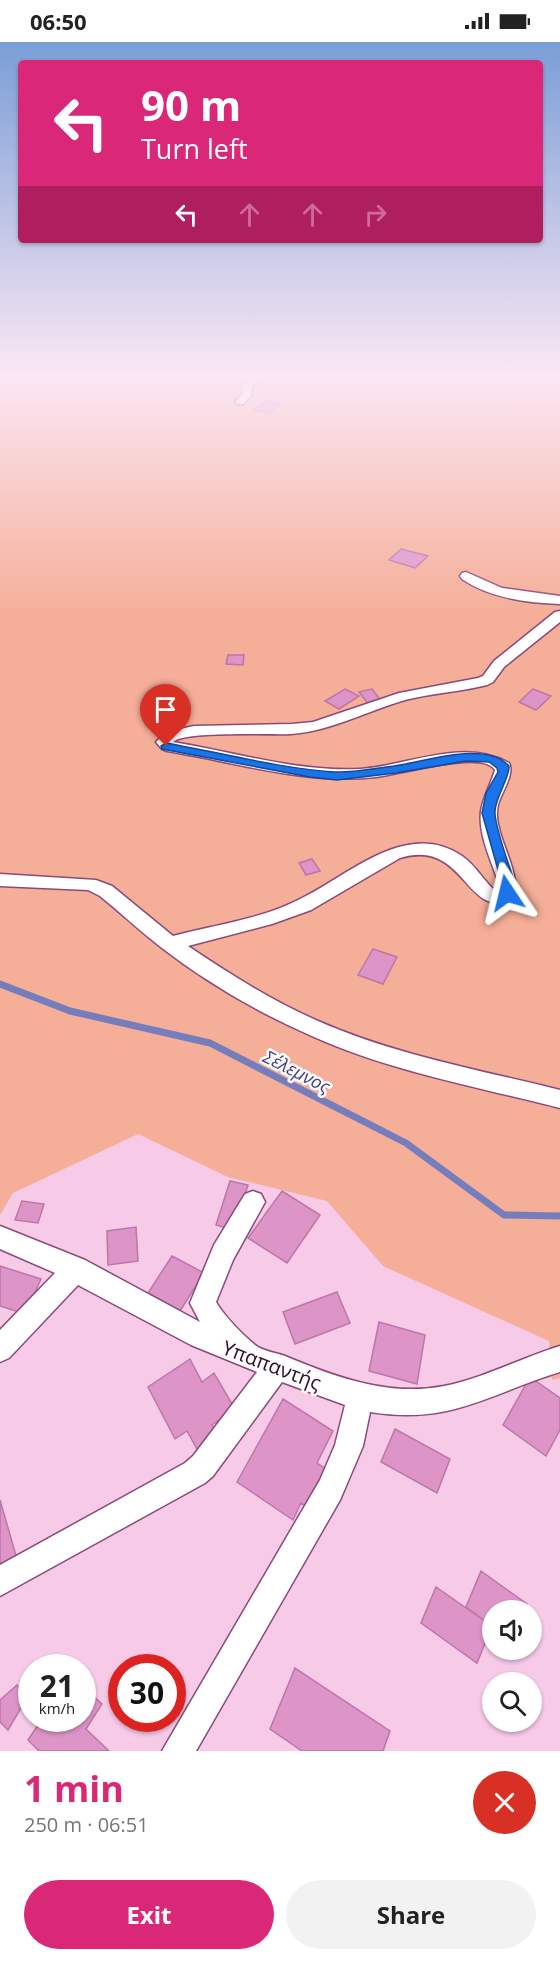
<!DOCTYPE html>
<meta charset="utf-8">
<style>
body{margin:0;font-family:"Open Sans",sans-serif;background:#f2f2f2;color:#222;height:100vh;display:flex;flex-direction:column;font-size:22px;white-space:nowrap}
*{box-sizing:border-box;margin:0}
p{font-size:20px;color:#767676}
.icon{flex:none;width:33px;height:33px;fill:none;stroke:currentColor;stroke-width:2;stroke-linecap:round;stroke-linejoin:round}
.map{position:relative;height:1709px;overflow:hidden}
.details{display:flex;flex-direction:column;background:#fff;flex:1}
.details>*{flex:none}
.banner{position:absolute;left:18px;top:18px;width:525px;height:183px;border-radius:6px;box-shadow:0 2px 4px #0004;background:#db2777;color:#fff;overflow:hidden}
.buttons{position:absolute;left:482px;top:1558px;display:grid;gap:12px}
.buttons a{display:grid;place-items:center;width:60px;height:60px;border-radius:50%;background:#fff;box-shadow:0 2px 4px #0004;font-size:30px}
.speed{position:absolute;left:18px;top:1612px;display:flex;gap:12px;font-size:30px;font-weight:700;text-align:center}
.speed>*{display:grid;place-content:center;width:78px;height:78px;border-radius:50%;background:#fff;box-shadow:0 2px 4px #0004;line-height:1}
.speed small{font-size:15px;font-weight:400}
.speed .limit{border:9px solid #d22;background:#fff;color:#111}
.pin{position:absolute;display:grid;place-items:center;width:51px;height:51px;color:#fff;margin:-62px -26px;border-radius:50% 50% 50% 0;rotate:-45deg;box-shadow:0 0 6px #0007}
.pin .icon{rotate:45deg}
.me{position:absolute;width:66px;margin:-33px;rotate:350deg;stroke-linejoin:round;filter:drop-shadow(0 0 4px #0008)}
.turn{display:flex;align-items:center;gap:21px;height:126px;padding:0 24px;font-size:27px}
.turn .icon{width:78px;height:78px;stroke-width:2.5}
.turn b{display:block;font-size:42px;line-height:51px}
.lanes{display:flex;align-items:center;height:57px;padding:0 24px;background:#0003;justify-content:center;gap:30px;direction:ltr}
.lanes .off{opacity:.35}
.round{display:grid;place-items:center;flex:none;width:63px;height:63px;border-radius:32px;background:#f2f2f2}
.headline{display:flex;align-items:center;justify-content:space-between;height:102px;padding:0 24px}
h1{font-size:36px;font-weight:700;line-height:45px;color:#db2777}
.action{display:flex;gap:12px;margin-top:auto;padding:12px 24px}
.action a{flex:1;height:69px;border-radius:36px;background:#db2777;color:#fff;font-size:24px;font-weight:700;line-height:69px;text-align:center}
.action a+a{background:#f2f2f2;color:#222}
.status{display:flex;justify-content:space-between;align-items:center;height:42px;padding:0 30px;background:#fff;direction:ltr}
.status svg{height:16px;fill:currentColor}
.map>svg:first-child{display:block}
.green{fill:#f5ae97}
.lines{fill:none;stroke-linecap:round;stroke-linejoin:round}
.stream{stroke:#767dbc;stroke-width:7}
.building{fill:#dd95c7;stroke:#bc76a7;stroke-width:1.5}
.minor-casing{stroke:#8b4a78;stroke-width:3}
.minor{fill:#fff;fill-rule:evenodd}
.route{fill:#1a73e8;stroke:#114b97;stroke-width:1.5}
.labels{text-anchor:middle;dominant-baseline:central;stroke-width:5;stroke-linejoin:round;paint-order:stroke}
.water-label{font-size:18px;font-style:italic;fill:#3b3c89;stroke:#fbfbfb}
.near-street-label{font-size:20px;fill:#2d1226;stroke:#fbfbfb}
</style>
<div class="status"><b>06:50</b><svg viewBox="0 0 49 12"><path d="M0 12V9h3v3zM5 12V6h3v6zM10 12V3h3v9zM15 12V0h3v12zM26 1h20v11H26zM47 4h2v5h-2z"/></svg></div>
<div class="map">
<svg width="560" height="1709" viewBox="0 0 560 1709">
<rect width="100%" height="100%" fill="#f7cae8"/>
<path class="green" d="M0,335H560V1336L552,1338L549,1299L383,1224L327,1159L228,1135L138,1092L13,1151L0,1173Z"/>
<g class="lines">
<path class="stream" d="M0,942L70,969L210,1001L406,1101L504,1173L560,1174"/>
</g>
<path class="building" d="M266,359L280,362L268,371L254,368Z
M401,507L428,514L415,526L389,518Z
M228,613H244L243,623L226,622Z
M345,647L359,654L339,667L325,659Z
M372,647L382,660L369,663L359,650Z
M533,647L551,654L536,668L519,660Z
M312,817L320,829L306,833L299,821Z
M373,907L397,915L383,942L358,933Z
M230,1139L248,1143L234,1188L216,1183Z
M282,1149L320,1173L287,1221L248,1196Z
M22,1159L44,1162L38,1181L15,1178Z
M136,1185L138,1219L108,1223L107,1189Z
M172,1214L204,1231L180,1269L148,1251Z
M0,1224L41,1237L25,1272L0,1264Z
M337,1250L350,1281L295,1302L283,1270Z
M379,1280L425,1293L417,1342L369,1329Z
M190,1317L202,1340L214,1331L235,1367L212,1383L217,1393L197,1407L187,1389L175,1397L148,1345Z
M530,1335L560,1356V1388L546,1414L503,1383Z
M283,1357L333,1389L317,1421L329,1429L309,1467L301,1461L293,1478L237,1440Z
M395,1387L450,1417L437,1451L381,1420Z
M0,1458L17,1517L0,1527Z
M481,1529L527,1562L524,1569H492V1584L466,1565Z
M436,1545L492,1584L477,1621L421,1581Z
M295,1626L390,1689L383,1709H302L270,1687Z
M17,1643L28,1654L8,1688L0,1680V1658Z
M82,1644L102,1662L86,1687L109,1709H39L28,1698L42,1677H82Z"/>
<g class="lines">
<defs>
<path id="minor" d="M253,335H262L252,345L251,354L243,362H237L235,360L243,351L242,344Z
M466,530L502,546L560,554V562C526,561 490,556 462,537L460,534L462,531Z
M560,569V580L504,625L493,640L487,643C460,650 432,651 405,658C367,669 331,689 291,692C270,693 184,689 173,700C234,710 297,730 360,727C407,724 464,695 509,721C515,732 501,751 498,763C496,771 497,779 499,786C502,804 530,853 505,860C465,870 462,797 400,816L311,868L272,882L188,904C230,932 272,959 318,979C395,1013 480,1028 560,1048V1066C474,1044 383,1028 303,990C254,968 205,939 162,906C141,890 121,871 100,854L88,848L0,844V832L96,838L112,844L173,894C214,883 262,877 300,857C348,834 407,776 462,814C474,822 482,836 493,847H498L499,842C492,820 478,793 481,769C483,755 491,742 495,728C483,707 398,733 376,735C306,743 235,720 167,709L162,707L156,700L166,690L194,684L292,682L313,680L399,651L478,636L483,634L494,619L555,570Z
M253,1149L261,1152L265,1160L233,1218L216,1260C225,1275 242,1292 255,1303C262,1309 277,1311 285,1314C335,1335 389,1355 444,1344C484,1336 521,1316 560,1304V1330C488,1352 451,1383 370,1370L363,1404L340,1458L196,1709H162L320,1438L335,1403L345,1363L282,1340L213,1434L205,1441L0,1554V1523L185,1421L193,1414L257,1330L191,1303L78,1243L9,1316L0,1320V1288L55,1231L0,1207V1184L85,1218L200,1280L190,1261L214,1203L245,1152Z"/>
</defs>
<use href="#minor" class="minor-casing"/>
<use href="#minor" class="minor"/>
</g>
<linearGradient id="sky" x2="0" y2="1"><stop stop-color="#7a9ed6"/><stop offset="0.58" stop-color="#fbe7f5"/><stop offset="1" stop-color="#fbe7f5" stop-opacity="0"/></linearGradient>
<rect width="560" height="574" fill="url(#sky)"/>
<path class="route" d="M166,701C222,711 278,726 334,730C354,731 375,726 394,724C424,720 486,698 509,724C510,735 496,754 495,769C494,784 510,825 515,842L514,851L507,856L500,851L502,842L482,771L486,751L498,730L497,726L489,720L466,719L396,731L337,738L310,735L162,707L161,704Z"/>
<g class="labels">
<g class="water-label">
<text transform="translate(297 1029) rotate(27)">Σέλεμνος</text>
</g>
<g class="near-street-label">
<text transform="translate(272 1323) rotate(21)">Υπαπαντής</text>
</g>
</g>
</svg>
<div class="buttons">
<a><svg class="icon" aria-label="sound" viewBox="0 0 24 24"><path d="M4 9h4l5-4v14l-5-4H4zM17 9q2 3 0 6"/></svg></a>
<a><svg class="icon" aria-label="search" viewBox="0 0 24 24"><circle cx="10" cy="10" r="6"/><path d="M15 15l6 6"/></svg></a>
</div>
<div class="speed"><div>21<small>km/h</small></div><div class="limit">30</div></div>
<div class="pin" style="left:166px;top:704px;background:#d93025"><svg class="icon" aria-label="arrive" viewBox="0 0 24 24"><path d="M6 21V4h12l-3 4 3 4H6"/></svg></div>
<svg class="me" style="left:507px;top:851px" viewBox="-20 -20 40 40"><path d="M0-17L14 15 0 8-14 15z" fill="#1a73e8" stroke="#fff" stroke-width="4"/></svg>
<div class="banner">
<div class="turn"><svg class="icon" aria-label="left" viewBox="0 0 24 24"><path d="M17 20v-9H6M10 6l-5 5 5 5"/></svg><div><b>90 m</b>Turn left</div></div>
<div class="lanes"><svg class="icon" aria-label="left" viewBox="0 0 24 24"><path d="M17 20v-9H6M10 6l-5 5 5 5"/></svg><svg class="icon off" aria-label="ahead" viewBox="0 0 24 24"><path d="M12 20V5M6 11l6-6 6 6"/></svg><svg class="icon off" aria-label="ahead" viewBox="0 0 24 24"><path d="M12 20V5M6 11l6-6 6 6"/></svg><svg class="icon off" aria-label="right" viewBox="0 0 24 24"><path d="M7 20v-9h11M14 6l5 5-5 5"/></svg></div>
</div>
</div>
<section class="details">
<div class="headline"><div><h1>1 min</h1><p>250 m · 06:51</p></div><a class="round" style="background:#d93025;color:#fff"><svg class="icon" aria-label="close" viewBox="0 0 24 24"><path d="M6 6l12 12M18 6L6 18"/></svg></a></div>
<div class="action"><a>Exit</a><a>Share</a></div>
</section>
